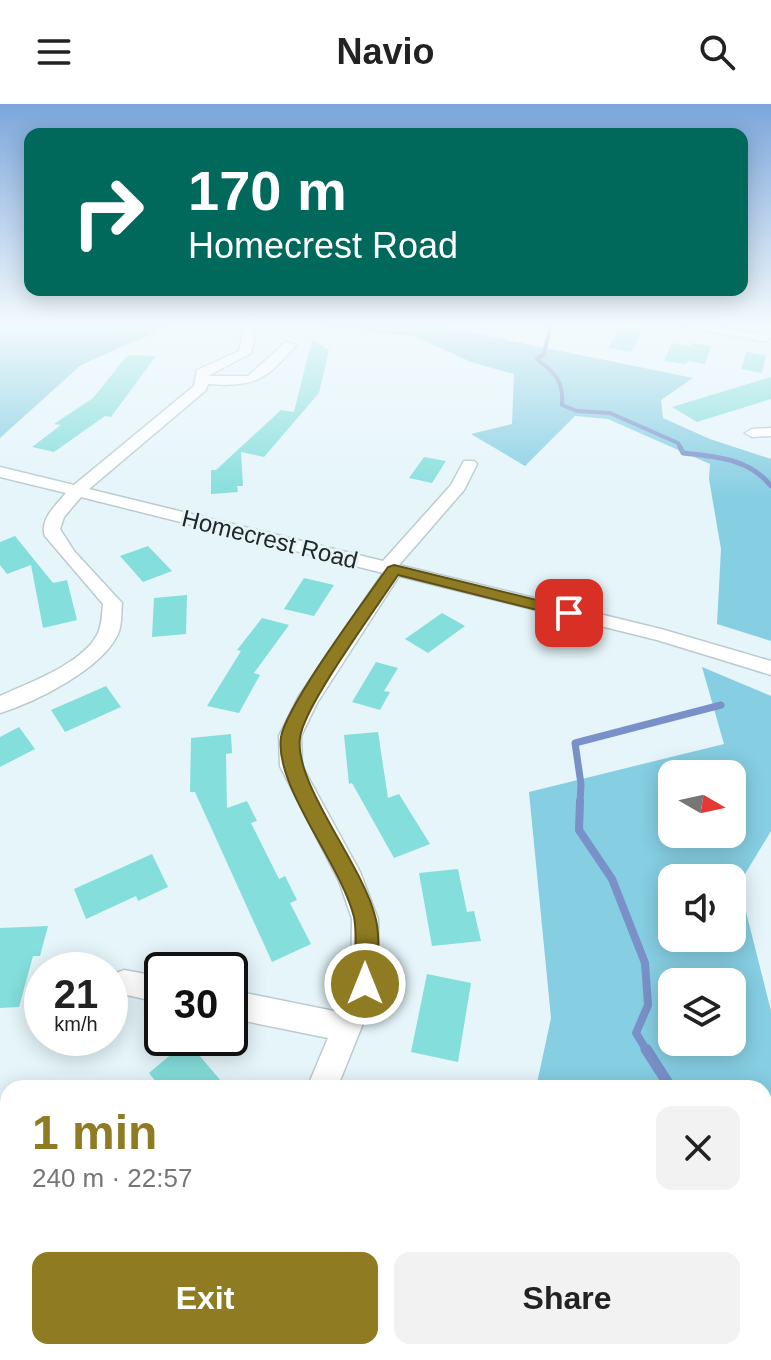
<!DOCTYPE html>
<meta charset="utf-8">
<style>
body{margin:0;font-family:Arial,sans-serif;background:#f2f2f2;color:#222;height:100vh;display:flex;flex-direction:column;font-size:30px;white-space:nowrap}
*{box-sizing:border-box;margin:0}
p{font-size:26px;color:#767676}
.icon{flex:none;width:44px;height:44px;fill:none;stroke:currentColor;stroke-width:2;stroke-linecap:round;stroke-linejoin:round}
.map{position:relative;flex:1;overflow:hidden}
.panel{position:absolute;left:0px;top:976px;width:772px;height:280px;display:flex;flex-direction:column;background:#fff;border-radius:24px 24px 0 0;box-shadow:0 4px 20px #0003}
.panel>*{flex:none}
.banner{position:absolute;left:24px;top:24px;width:724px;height:168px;border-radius:16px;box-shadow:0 4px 20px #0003;background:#00695c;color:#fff;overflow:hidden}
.needle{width:52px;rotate:99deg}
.tools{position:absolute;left:658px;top:656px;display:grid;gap:16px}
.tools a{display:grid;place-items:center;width:88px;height:88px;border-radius:16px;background:#fff;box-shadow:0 4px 20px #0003;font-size:40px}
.speed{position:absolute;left:24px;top:848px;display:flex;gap:16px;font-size:40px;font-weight:700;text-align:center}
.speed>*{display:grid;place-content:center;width:104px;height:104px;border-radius:50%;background:#fff;box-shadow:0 4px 20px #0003;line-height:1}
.speed small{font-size:20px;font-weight:400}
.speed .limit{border:4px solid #111;border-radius:12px;background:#fff;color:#111}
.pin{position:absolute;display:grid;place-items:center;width:68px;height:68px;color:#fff;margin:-34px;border-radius:16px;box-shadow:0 4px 12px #0006}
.me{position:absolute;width:88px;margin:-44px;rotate:0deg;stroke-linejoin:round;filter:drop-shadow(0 0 6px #0008)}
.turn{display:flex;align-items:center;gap:28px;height:168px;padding:0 32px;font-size:36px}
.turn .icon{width:104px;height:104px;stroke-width:2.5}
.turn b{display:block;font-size:56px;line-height:68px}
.round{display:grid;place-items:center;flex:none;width:84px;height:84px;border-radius:16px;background:#f2f2f2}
.head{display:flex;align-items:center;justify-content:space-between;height:136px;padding:0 32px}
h1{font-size:48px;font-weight:800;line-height:60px;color:#8f7c22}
.action{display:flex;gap:16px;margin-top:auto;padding:16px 32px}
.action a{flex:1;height:92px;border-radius:16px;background:#8f7c22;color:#fff;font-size:32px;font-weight:800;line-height:92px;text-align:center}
.action a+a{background:#f2f2f2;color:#222}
header{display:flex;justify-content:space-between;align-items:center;height:104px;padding:0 32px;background:#fff;font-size:36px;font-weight:800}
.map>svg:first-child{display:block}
.green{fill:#86cee2;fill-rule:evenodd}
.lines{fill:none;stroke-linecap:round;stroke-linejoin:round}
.stream-far4{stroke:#7991c8;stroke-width:4}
.stream-far3{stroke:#7991c8;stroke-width:5}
.stream-far2{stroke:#7991c8;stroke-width:7}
.stream-far1{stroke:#7991c8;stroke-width:8}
.stream{stroke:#7991c8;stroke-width:11}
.building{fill:#84dedb}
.minor-casing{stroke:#bbcbd0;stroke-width:3}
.minor{fill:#fff;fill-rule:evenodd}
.route{fill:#8f7c22;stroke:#5d5116;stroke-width:2}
.labels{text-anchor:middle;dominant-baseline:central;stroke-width:6;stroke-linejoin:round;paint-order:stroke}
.street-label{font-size:24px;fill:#22282a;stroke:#e5f5fa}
</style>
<header><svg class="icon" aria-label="menu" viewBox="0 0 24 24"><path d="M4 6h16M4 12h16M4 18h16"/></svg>Navio<svg class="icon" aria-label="search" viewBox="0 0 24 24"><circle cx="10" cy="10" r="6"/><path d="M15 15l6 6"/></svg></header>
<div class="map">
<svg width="771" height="1256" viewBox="0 0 771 1256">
<rect width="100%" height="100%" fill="#e5f5fa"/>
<path class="green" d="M0,219H176L81,261L0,334Z
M309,219H424L693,274L661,296L663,314L710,335L771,355V537L717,520L721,445L709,375L710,360L608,315L575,312L525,362L471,330L512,320L514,270L471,258L414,232L312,222Z
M702,563L771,592V727L739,780L771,907V1256H456L459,1248H764V984H536L551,914L529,688L724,640ZM672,670H732V730H672ZM672,774H732V834H672ZM672,878H732V938H672Z"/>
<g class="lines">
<path class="stream-far4" d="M551,219L544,250L537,255C555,269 564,277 562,301L577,307L610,309L678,339L681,345"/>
<path class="stream-far3" d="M680,343L683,349C716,353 749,354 771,382"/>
<path class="stream-far2" d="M580,699L581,680L575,639L721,601"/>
<path class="stream-far1" d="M580,697L579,726L612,775L645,859L648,901L636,929L647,947"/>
<path class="stream" d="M646,945L671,984
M681,1256L682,1248"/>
</g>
<path class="building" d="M621,222L643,226L631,248L608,244Z
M312,235L329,246L319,289L264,353L241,348L243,382H237L238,388L211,390V366H216L281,306L294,308Z
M672,239L690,242L692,239L711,242L705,260L688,257L686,260L664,257Z
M746,248L766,251L762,269L741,265Z
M131,251L156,252L111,313L105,312L54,348L32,343L61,321L54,320L93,294L126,253Z
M771,273V295L697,318L672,303Z
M424,353L446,357L432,379L409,374Z
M15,432L53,479L67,476L77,516L43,524L31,461L7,470L0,461V438Z
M148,442L172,467L143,478L120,452Z
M304,474L334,481L314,512L284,505Z
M187,491L186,530L152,533L154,494Z
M442,509L465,522L428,549L405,535Z
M262,514L289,521L254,569L260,571L239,609L207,602L241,547L237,546Z
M376,558L398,564L384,587L390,588L380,606L352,598Z
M106,582L121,603L65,628L51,606Z
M19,623L35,645L0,663V633Z
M378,628L388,694L399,690L430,740L394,754L352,679L349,680L344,631Z
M231,630L232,649L226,650L227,704L247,697L257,717L251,719L279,775L285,772L297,796L290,799L311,840L272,858L195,688H190L191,634Z
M152,750L168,783L138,797L136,792L86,815L74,785Z
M458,765L467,808L474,807L481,837L432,842L419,769Z
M48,822L40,852H33L19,903L0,904V824Z
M427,870L471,879L458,958L411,948Z
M187,937L227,984H161L149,969Z"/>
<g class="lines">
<defs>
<path id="minor" d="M245,219H257L251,249L208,272H248L286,238L296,241C265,277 255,283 208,280L206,286L89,385L383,457L451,381L464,357H474L477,360L464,386L399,461L661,525L771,557V571L657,536L399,472L317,599L301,632L302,662L360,768L378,815L379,880L337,984H307L328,934L230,914V886L339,908L351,880L352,815L339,777L280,662L279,632L299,592L383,469L81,393L64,413L60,425L74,447L122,499C121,509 122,521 118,530C102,565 36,598 0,609V592C28,579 82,560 97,531C102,522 102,510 103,500L45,432C39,416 56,401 66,389L0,373V363L74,381L194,282L197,266L239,247Z
M669,219H694L760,230L764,219H771V234L765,238Z
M771,324V332L752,333L745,329L752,325Z
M124,866L162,873V899L114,888L110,879L114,870Z
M187,1248H225L221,1256H183Z"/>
</defs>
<use href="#minor" class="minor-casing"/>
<use href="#minor" class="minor"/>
</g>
<linearGradient id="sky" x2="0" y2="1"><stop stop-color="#7ba6db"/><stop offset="0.56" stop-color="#f3fafd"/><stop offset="1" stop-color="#f3fafd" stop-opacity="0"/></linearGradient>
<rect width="771" height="394" fill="url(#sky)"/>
<path class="route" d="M394,461L569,504L576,509L569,514L398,471C377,503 303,603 300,634C294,680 362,760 375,812C381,832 377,859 377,880L373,888L365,891L357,888L353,880C354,859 358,833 354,813C341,760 274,682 281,633C287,600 365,496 388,463Z"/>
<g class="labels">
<g class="street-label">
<text transform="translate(270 435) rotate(14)">Homecrest Road</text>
</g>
</g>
</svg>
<div class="tools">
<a><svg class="needle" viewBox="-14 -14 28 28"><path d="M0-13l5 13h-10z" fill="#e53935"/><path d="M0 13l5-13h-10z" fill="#767676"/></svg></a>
<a><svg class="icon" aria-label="sound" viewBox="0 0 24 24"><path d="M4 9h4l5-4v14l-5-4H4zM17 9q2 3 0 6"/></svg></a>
<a><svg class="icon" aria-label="layers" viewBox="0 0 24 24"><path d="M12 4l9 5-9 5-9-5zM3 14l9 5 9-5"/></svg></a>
</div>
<div class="speed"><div>21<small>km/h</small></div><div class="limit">30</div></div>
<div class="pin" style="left:569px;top:509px;background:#d93025"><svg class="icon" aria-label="arrive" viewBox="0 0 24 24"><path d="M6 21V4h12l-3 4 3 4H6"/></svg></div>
<svg class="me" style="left:365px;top:880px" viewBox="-20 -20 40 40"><circle r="17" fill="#8f7c22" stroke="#fff" stroke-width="3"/><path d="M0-11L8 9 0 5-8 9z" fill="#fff"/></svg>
<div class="banner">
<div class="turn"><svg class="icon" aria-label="right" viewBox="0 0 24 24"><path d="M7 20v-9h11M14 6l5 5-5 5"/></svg><div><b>170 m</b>Homecrest Road</div></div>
</div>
<section class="panel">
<div class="head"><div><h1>1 min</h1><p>240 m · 22:57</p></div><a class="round"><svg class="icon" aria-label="close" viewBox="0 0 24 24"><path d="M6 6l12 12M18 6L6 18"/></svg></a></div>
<div class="action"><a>Exit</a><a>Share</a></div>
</section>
</div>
